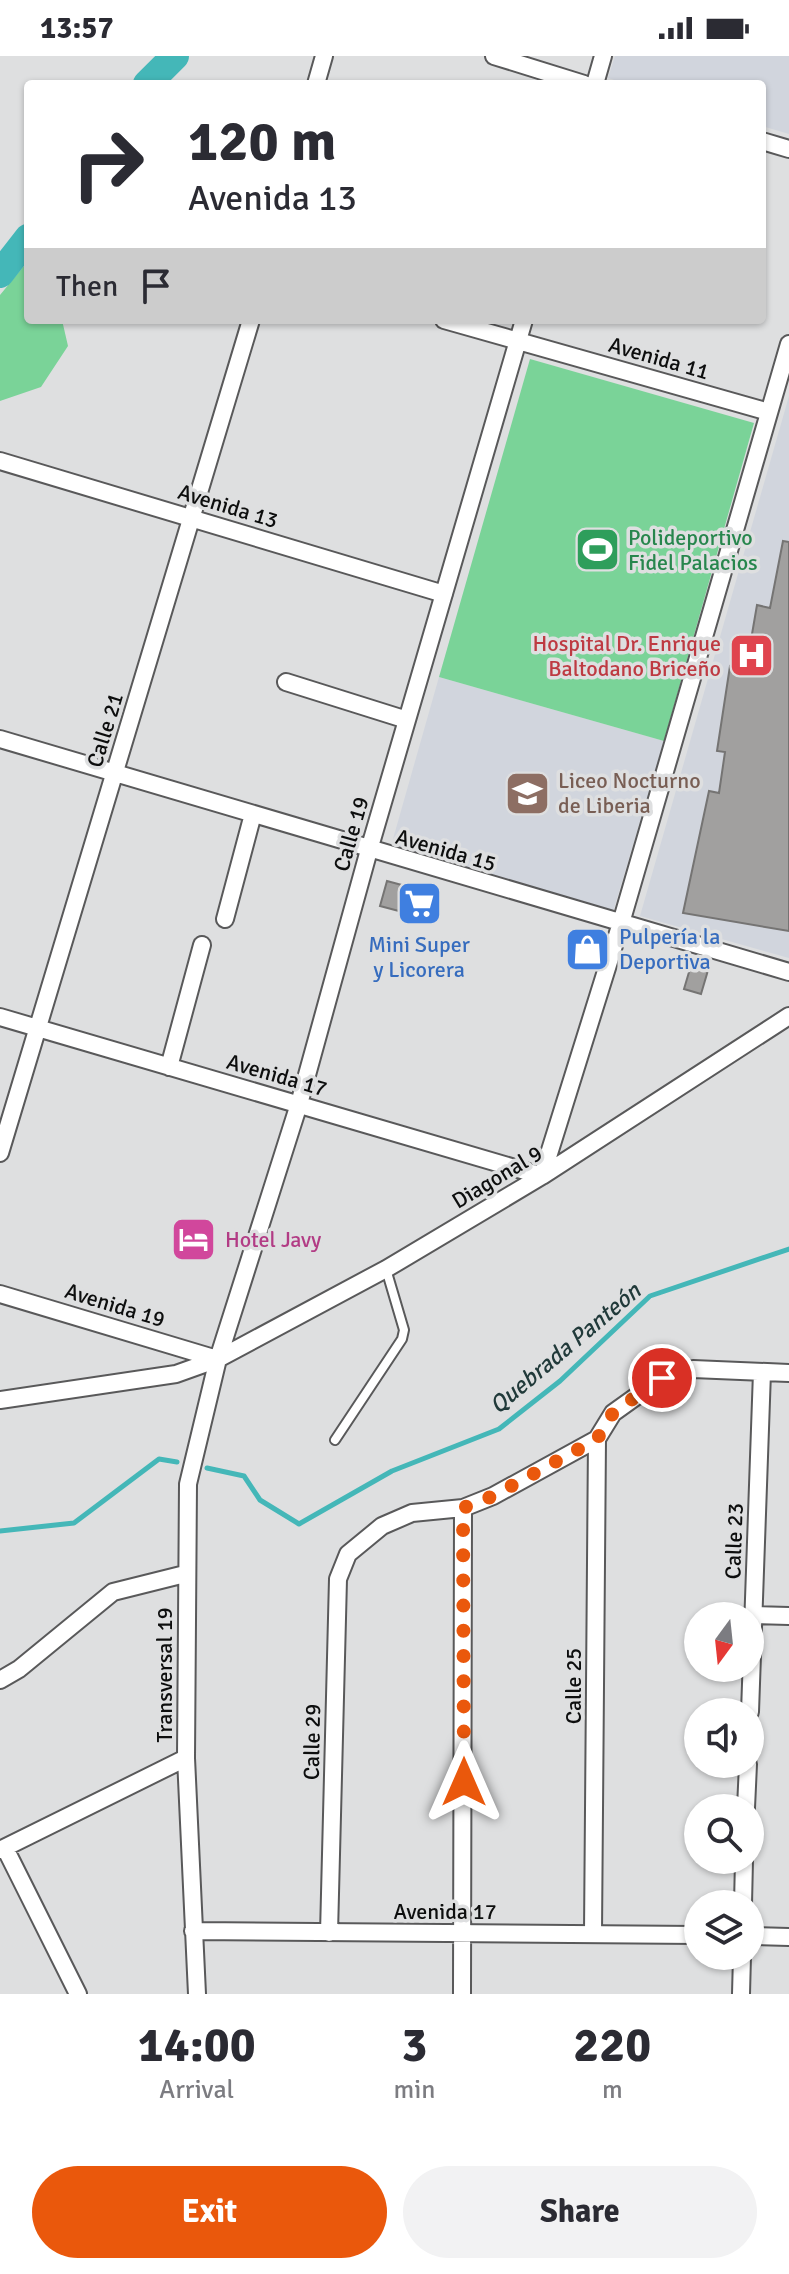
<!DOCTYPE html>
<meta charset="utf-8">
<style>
body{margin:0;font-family:Signika,sans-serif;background:#f2f2f3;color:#2b2b33;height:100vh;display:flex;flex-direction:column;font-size:30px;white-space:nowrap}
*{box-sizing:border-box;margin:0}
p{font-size:26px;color:#7c7c81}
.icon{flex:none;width:44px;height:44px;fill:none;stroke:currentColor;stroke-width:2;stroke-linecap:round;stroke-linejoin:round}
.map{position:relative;height:1938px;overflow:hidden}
.details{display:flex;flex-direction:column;background:#fff;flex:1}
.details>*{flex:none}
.guide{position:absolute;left:24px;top:24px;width:742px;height:244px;border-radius:8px;box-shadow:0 2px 6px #0004;background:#fff;color:#2b2b33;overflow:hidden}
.needle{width:52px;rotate:195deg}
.tools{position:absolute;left:684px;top:1546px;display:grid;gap:16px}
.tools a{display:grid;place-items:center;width:80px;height:80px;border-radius:50%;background:#fff;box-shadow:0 2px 6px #0004;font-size:40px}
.pin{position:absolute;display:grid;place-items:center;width:68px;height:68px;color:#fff;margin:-34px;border:4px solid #fff;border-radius:50%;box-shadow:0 2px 8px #0007}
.me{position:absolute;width:88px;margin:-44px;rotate:0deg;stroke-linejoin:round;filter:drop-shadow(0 0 6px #0008)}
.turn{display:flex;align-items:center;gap:28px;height:168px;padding:0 32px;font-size:36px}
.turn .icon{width:104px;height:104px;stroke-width:2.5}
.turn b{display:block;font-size:56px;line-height:68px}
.then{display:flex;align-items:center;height:76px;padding:0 32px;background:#0003;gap:16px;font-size:30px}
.eta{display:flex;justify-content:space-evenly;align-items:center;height:136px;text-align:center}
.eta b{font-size:48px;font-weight:800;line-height:56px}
.action{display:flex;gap:16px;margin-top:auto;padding:16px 32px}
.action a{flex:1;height:92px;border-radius:48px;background:#ea580c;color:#fff;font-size:32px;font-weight:800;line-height:92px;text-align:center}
.action a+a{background:#f2f2f3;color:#2b2b33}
.status{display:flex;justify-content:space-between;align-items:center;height:56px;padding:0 40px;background:#fff;direction:ltr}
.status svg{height:22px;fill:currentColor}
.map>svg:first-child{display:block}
.built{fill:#d1d5dd}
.green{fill:#7ad398}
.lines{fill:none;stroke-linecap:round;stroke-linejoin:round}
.stream{stroke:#44b7b8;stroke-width:5}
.river{stroke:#44b7b8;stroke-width:28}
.building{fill:#a1a09f;stroke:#757473;stroke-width:2}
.service-casing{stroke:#59595a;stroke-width:12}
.minor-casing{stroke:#59595a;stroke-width:20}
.service{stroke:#fff;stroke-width:8}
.minor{stroke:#fff;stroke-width:16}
.route{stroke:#ea580c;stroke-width:14;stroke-dasharray:0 25.2}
.labels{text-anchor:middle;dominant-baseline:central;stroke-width:7;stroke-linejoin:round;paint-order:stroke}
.street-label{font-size:22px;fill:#0d0e0e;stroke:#dedfe0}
.leisure-label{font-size:22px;fill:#27864d;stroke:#dedfe0;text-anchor:start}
.health-label{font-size:22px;fill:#be3a42;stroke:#dedfe0;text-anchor:end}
.education-label{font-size:22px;fill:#785e54;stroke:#dedfe0;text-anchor:start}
.shop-label{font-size:22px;fill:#366cbe;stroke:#dedfe0;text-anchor:start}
.hotel-label{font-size:22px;fill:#b23c85;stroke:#dedfe0;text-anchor:start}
.water-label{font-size:24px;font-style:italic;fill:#213a3a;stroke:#dedfe0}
</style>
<div class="status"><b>13:57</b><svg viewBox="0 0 49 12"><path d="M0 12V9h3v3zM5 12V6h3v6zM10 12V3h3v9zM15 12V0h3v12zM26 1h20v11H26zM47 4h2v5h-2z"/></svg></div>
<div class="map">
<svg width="789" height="1938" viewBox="0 0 789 1938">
<rect width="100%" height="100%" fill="#dedfe0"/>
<path class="built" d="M615,0H789V78L762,70V28H626L608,22Z
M789,340V902L640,860Z
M439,621L664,685L613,856L391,790Z"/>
<path class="green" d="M28,205V264H62L68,290L41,331L0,345V239Z
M530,303L754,367L664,685L439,621Z"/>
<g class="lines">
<path class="stream" d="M207,1412L244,1420L260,1444L299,1468L392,1415L499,1373L560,1325L650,1240L789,1193
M0,1475L74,1467L159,1403L177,1406"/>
<path class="river" d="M147,28L175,0
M0,218L28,182"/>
</g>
<path class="building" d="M783,485L789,486V875L683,857L709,735L719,737L725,696L717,695L730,610L746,613L757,549L770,552Z
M387,825L435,838L429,863L380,850Z
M584,876L601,880L592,911L576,906Z
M692,906L709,911L701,938L684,933Z"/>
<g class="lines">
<defs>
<path id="service" d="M335,1384L402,1283L404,1274L386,1213"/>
<path id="minor" d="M494,0L584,28
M316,28L324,0
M595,28L603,0
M762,85L789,93
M444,264L769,356
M0,405L444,538
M286,626L407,664
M0,683L789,916
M225,863L253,758
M0,961L542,1120
M169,1011L202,889
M0,1097L251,264
M542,1120L621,867L789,288
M0,1238L217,1303
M0,1344L176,1318L218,1303L386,1213L542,1120L789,960
M753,1559L789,1560
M0,1624L19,1613L113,1536L185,1518
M750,1656L762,1316
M746,1752L748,1708
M5,1792L78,1938
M0,1794L186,1702
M743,1848L744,1804
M193,1875L698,1879
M329,1877L338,1523L348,1498L382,1470L412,1457L463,1452L493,1440L597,1383L613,1357L662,1322L693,1313L789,1317
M593,1877L597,1383
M750,1880L789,1881
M197,1938L186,1702L188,1428L218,1303L299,1048L369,794L524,264
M462,1938L463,1452
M741,1938L742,1900"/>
</defs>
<use href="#service" class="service-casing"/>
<use href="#minor" class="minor-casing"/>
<use href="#service" class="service"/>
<use href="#minor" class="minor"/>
</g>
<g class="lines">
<path class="route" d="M464,1726L463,1452L493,1440L597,1383L613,1357L662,1322"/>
</g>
<defs>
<symbol id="stadium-square" viewBox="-11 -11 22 22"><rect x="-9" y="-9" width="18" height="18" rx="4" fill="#2e9e5b" stroke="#dedfe0"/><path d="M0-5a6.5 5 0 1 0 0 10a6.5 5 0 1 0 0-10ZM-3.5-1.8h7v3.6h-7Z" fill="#fff"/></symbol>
<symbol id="hospital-square" viewBox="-11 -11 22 22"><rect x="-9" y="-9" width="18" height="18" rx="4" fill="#e0444e" stroke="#dedfe0"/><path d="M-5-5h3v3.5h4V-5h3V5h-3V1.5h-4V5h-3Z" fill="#fff"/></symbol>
<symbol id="school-square" viewBox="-11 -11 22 22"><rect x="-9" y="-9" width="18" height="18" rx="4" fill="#8d6e63" stroke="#dedfe0"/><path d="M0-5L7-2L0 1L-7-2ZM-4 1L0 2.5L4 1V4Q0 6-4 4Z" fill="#fff"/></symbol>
<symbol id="supermarket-square" viewBox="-11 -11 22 22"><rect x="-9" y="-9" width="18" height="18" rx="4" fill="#3f7fe0" stroke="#dedfe0"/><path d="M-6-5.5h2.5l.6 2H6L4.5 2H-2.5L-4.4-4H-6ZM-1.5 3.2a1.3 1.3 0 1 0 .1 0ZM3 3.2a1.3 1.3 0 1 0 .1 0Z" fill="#fff"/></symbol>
<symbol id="shop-square" viewBox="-11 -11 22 22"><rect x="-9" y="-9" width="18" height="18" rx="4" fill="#3f7fe0" stroke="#dedfe0"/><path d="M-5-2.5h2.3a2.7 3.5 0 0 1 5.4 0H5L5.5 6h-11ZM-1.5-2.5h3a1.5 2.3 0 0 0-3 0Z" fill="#fff"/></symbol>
<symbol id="hotel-square" viewBox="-11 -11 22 22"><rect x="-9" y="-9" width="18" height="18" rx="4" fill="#d1479c" stroke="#dedfe0"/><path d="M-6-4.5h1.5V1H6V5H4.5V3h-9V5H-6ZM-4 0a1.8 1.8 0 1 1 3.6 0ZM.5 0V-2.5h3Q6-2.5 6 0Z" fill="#fff"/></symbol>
</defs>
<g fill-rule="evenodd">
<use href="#stadium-square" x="572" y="468" width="51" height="51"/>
<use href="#hospital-square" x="726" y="574" width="51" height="51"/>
<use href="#school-square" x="502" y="712" width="51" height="51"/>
<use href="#supermarket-square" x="394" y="822" width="51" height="51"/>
<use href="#shop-square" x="562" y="868" width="51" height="51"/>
<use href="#hotel-square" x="168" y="1158" width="51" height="51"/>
</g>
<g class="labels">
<g class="street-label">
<text transform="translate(659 302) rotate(16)">Avenida 11</text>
<text transform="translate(228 450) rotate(17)">Avenida 13</text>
<text transform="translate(105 674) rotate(-73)">Calle 21</text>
<text transform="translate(351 778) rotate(-74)">Calle 19</text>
<text transform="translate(446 794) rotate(16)">Avenida 15</text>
<text transform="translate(277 1019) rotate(16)">Avenida 17</text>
<text transform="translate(497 1121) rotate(-31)">Diagonal 9</text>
<text transform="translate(115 1249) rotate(17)">Avenida 19</text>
<text transform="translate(734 1485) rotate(-88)">Calle 23</text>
<text transform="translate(164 1619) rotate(-90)">Transversal 19</text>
<text transform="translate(573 1630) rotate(-90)">Calle 25</text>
<text transform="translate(312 1686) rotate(-89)">Calle 29</text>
<text x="445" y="1855">Avenida 17</text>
</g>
<g class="leisure-label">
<text x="628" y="481">Polideportivo<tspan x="628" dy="25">Fidel Palacios</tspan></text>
</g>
<g class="health-label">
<text x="721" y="587">Hospital Dr. Enrique<tspan x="721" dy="25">Baltodano Briceño</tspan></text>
</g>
<g class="education-label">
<text x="558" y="724">Liceo Nocturno<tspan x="558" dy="25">de Liberia</tspan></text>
</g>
<g class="shop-label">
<text x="619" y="880">Pulpería la<tspan x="619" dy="25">Deportiva</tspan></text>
<text x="419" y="888" text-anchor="middle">Mini Super<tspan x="419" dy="25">y Licorera</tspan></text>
</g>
<g class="hotel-label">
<text x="225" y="1183">Hotel Javy</text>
</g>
<g class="water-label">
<text transform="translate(565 1292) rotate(-40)">Quebrada Panteón</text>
</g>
</g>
</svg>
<div class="tools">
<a><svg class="needle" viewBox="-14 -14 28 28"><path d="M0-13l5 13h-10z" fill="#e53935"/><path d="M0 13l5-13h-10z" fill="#7c7c81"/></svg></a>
<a><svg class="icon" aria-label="sound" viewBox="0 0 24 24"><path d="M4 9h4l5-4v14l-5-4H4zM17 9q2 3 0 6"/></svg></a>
<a><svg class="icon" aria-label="search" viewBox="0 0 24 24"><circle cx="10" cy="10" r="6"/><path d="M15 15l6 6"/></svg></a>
<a><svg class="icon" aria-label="layers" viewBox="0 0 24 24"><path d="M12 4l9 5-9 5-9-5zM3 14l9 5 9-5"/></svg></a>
</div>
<div class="pin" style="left:662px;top:1322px;background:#d93025"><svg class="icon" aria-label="arrive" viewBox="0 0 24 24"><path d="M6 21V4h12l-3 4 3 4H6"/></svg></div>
<svg class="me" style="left:464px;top:1726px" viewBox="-20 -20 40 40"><path d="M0-17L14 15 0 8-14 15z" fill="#ea580c" stroke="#fff" stroke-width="4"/></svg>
<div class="guide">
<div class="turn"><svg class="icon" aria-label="right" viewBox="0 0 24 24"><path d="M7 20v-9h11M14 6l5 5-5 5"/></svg><div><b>120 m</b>Avenida 13</div></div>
<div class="then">Then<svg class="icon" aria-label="arrive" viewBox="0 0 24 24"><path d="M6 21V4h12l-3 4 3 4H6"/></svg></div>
</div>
</div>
<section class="details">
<div class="eta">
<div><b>14:00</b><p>Arrival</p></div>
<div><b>3</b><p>min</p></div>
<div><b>220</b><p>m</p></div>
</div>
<div class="action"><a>Exit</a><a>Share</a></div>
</section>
